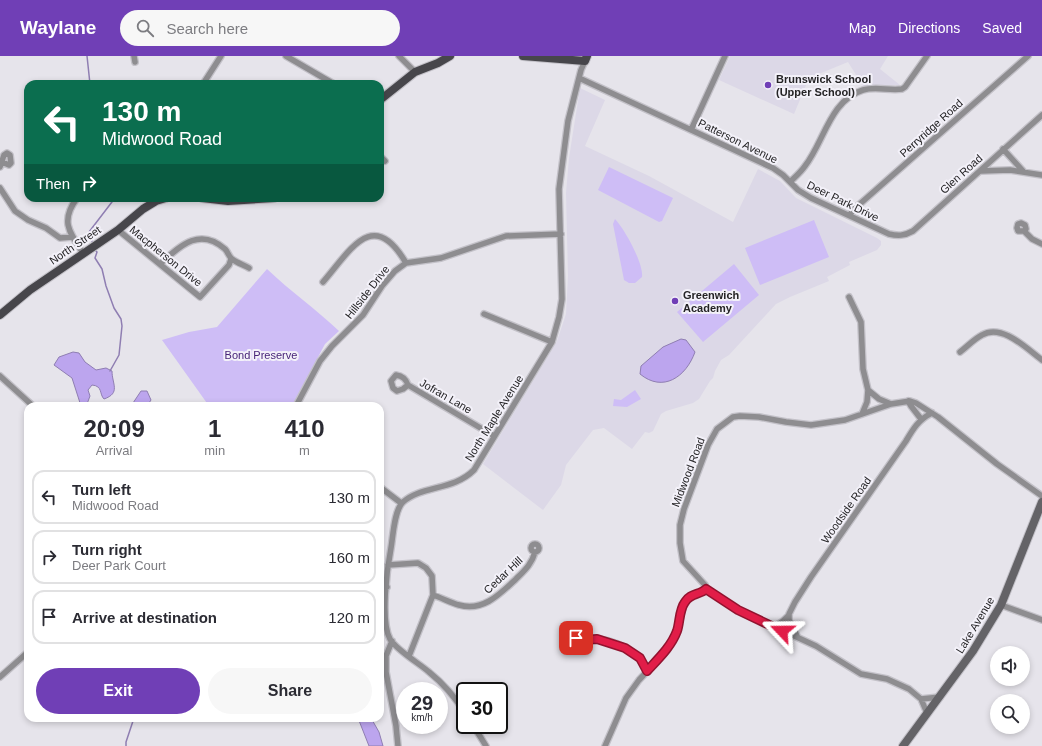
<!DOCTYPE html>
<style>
body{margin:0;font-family:Helvetica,sans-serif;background:#f7f7f7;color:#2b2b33;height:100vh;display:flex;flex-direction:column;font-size:15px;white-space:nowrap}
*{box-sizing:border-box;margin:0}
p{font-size:13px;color:#7c7c81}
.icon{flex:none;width:22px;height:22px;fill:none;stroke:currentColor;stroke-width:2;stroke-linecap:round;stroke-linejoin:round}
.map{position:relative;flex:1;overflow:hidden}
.panel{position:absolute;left:24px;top:346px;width:360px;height:320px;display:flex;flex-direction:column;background:#fff;border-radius:12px;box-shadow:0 2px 6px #0003}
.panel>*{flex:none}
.banner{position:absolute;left:24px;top:24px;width:360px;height:122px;border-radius:12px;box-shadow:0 2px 6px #0003;background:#0b6e4f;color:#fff;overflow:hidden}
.controls{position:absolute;left:990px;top:590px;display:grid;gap:8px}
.controls a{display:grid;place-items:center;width:40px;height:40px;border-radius:50%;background:#fff;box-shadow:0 2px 6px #0003;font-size:20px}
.speed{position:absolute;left:396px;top:626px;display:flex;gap:8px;font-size:20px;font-weight:700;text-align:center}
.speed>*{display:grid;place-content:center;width:52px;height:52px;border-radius:50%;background:#fff;box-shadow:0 2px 6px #0003;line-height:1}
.speed small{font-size:10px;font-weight:400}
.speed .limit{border:2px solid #111;border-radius:6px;background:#fff;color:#111}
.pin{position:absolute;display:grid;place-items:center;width:34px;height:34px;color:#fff;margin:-17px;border-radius:8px;box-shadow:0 2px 6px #0006}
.me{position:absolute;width:44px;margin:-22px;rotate:293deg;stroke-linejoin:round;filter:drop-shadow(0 0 3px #0008)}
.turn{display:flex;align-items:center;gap:14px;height:84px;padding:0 12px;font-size:18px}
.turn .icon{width:52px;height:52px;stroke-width:2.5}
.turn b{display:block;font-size:28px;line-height:34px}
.then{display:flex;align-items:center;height:38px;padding:0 12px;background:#0003;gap:8px;font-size:15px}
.eta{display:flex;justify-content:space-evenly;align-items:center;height:68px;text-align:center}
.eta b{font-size:24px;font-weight:700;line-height:28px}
.button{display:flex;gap:8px;margin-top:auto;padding:8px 12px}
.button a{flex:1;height:46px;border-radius:24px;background:#703fb6;color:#fff;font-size:16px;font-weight:700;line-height:46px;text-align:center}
.button a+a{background:#f7f7f7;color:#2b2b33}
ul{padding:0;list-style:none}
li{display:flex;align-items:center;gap:12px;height:54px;margin:0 8px 6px;padding:0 4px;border:2px solid #e1e1e2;border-radius:12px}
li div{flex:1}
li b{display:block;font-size:15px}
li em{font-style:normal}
header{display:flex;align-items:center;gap:24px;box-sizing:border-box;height:56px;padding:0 20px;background:#703fb6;color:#fff}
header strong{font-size:19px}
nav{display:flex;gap:22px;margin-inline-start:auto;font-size:14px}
.search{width:280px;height:36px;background:#f7f7f7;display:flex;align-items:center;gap:10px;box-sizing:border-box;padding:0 14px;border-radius:22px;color:#7c7c81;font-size:15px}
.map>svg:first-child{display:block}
.built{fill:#dcd8e7}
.green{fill:#cebdf6}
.water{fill:#bca5ee;stroke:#8f7eb2}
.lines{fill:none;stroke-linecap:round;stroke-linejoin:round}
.stream{stroke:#8f7eb2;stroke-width:1.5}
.minor-casing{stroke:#c3c1c8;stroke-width:8}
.secondary-casing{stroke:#c3c1c8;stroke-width:10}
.primary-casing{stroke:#c3c1c8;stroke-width:10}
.minor{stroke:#8e8d90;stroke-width:5.5}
.secondary{stroke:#646367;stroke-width:8}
.primary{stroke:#47464b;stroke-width:8}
.route-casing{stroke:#92132f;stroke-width:10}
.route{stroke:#e11d48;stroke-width:7}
.poi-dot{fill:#703fb6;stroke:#f3f1f9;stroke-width:1.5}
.labels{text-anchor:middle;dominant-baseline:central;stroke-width:4;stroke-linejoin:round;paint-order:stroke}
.poi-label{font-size:11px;font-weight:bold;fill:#252426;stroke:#f3f1f9;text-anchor:start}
.street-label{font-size:11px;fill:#252426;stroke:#f3f1f9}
.park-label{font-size:11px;fill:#472478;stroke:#f3f1f9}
</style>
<header>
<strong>Waylane</strong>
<div class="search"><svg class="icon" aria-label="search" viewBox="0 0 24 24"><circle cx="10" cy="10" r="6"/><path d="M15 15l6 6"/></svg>Search here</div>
<nav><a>Map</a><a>Directions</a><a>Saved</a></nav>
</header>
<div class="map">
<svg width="1042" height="690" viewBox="0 0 1042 690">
<rect width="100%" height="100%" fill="#e6e4eb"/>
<path class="built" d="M730,0H888L880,13L900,29L863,30L848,6L809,22L794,58L719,24Z
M580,32L605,44L585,90L649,120L733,166L758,113L780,125L796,142L877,182L881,185V189L877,194L849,206L850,209L827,221L829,225L790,241L776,248L729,299L721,304L715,315L713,322L710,325L699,343L693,347L666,355L661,358L653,375L649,377L645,376L632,393L604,372L593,374L566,409L561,429L543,454L483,408L557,285L566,258L568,220L566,137L569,102Z"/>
<path class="green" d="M609,111L673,142L662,165L659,166L598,134Z
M615,163C624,172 644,208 642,221L635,227H629L624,224L613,168Z
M814,164L829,201L760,229L745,192Z
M734,208L759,239L703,286L677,256Z
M267,213C290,235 316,253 339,275L325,288L292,350H209L162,284L189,276L217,271Z
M635,334L641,343L627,351L613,350L614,343L621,344Z"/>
<path class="water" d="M681,283L686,284L695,296C686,321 663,337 640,318L641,310L663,291Z
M73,296L79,297L85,306L96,314L106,312L112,315C112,328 121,337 104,343C99,338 103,330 92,329L88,334L90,340L87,348L88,350H81L72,322L54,309L59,301Z
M141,335H147L151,344L147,350H131Z
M358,662H371L379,676L383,690H369Z"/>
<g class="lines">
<path class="stream" d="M87,0L90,28
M93,188L89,176L115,142
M95,194L97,196L95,202L102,213L106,230L114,252L121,263L122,270L119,299L110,315
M126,690V686L134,662"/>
<defs>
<path id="minor" d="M134,0L135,6
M286,0L334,28
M399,0L415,16
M579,22L773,112L783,119L790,126C795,121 801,116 805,110C824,86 830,44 863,34C876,30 889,35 902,33L905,31L927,0
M203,28L221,0
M691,74L725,0
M1003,93L1023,115
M380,100L385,105
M0,111L4,99L7,97L10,99L11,107L9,109L2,106
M981,115L1010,114L1042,119
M790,126L798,134L811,142L889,178C898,180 904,180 913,175L1042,59
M0,132L15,155L28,164L46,172L60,182L72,181
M77,142C60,165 69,176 83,197
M850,159L853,154L1028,0
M118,174L200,241L229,209L231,203
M1024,175L1026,173L1025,169L1021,167L1018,168L1017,172L1018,175H1024L1032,183L1042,188
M160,208C179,191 199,170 225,193C228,196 229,201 232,203C237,207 244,209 249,212
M323,226C350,195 373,150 406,207
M849,241L861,266L863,313L868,334L867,346L862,358
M484,258L552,286
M960,296C968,290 974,283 982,279C1002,267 1027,293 1042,304
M0,320L33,350
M408,329L403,333L397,335L393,332L391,325L396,319C403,320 406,323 408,329L494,380
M868,334L879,343L891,348
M908,345L911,350L921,363
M296,350L320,305L332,290L363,259L382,230L395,215L406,207L441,202L506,180L561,178
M380,431L401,447
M531 492a4 4 0 1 1 8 0a4 4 0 1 1-8 0Z
M388,509L418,507L426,512L432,520L433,539L409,600
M380,532L387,531
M706,533L738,554L816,590L861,618L887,623L909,633L921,643L927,657
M433,539C442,542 451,547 459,549C483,556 500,538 516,523C524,515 532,508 535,496
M1001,549L1042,564
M774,571L783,565L789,559
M797,580L789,564V558L795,546L811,521L906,385C913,373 919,363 932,357
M583,584L579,582H572L570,586C578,590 582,583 590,583C612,582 638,594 647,615
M392,585L386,600V616L396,670L398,690
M0,621L28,596
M921,643L940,641
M465,657C455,641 444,628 429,616C420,608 395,593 390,583C380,564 387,513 391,492C393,481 394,454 403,446C422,429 453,435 474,414L552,286L559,261L562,243L559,133L568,65L581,14L585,5
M473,669L486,690
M605,690L626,642L639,624L668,593L676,577L685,545L692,539L702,536L706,533L705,529L683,505L680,487V469L684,453L708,389L717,373L733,361L740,360L759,361L786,366L811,369L845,364L891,348L910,345L916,347L938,361L997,408L1042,440"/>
<path id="secondary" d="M903,690L973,595L1001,549L1042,446"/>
<path id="primary" d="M523,0L585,5L587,0
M380,44L415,16L438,7L450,0
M202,142L228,145L274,142
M0,259L30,234L118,174L143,153L156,145L166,142"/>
</defs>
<use href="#minor" class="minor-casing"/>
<use href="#secondary" class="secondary-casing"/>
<use href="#primary" class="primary-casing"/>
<use href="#minor" class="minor"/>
<use href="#secondary" class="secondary"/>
<use href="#primary" class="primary"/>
</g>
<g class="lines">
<defs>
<path id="route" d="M576,582L584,584L597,583L625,592L640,602L647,615C658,603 671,591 677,575C680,566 679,554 685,546C690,537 700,539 706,533L738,554L782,575"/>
</defs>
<use href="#route" class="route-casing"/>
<use href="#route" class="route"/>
</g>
<g class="poi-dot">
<circle cx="768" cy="29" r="4"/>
<circle cx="675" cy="245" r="4"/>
</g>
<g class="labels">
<g class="poi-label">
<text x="776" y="23">Brunswick School<tspan x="776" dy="13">(Upper School)</tspan></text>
<text x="683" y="239">Greenwich<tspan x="683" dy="13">Academy</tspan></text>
</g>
<g class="street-label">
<text transform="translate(931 72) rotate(-42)">Perryridge Road</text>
<text transform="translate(738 85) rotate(26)">Patterson Avenue</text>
<text transform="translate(961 118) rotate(-42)">Glen Road</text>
<text transform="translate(843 145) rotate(26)">Deer Park Drive</text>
<text transform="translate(75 189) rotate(-34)">North Street</text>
<text transform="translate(166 200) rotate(39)">Macpherson Drive</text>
<text transform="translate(367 236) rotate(-52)">Hillside Drive</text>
<text transform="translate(446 340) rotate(30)">Jofran Lane</text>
<text transform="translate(494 362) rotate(-58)">North Maple Avenue</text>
<text transform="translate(688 416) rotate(-69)">Midwood Road</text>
<text transform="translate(846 454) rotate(-55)">Woodside Road</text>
<text transform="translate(503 519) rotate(-43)">Cedar Hill</text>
<text transform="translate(975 569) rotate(-59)">Lake Avenue</text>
</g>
<g class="park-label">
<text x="261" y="299">Bond Preserve</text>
</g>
</g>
</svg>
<div class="controls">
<a><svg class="icon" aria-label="sound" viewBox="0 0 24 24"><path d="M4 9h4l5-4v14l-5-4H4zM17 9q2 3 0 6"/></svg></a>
<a><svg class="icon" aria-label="search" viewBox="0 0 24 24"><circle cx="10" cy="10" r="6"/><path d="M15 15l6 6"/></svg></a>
</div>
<div class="speed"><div>29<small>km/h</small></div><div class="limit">30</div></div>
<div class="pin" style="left:576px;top:582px;background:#d93025"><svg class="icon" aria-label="arrive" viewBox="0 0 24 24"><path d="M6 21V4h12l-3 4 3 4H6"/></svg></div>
<svg class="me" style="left:782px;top:575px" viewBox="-20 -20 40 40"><path d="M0-17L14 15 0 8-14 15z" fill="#e11d48" stroke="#fff" stroke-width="4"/></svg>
<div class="banner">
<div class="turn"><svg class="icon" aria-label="left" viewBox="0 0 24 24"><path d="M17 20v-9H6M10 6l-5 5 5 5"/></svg><div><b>130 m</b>Midwood Road</div></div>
<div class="then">Then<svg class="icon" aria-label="right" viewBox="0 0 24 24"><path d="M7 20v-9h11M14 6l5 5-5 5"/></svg></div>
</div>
<section class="panel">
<div class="eta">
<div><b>20:09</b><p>Arrival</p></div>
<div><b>1</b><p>min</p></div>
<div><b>410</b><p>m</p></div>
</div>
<ul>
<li><svg class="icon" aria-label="left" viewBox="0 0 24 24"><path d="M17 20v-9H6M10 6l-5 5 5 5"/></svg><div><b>Turn left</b><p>Midwood Road</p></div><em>130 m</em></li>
<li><svg class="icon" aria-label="right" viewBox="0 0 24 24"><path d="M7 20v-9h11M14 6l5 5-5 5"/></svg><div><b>Turn right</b><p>Deer Park Court</p></div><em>160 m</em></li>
<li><svg class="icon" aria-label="arrive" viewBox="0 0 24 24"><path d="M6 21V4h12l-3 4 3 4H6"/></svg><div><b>Arrive at destination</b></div><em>120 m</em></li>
</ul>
<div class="button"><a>Exit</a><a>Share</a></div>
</section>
</div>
